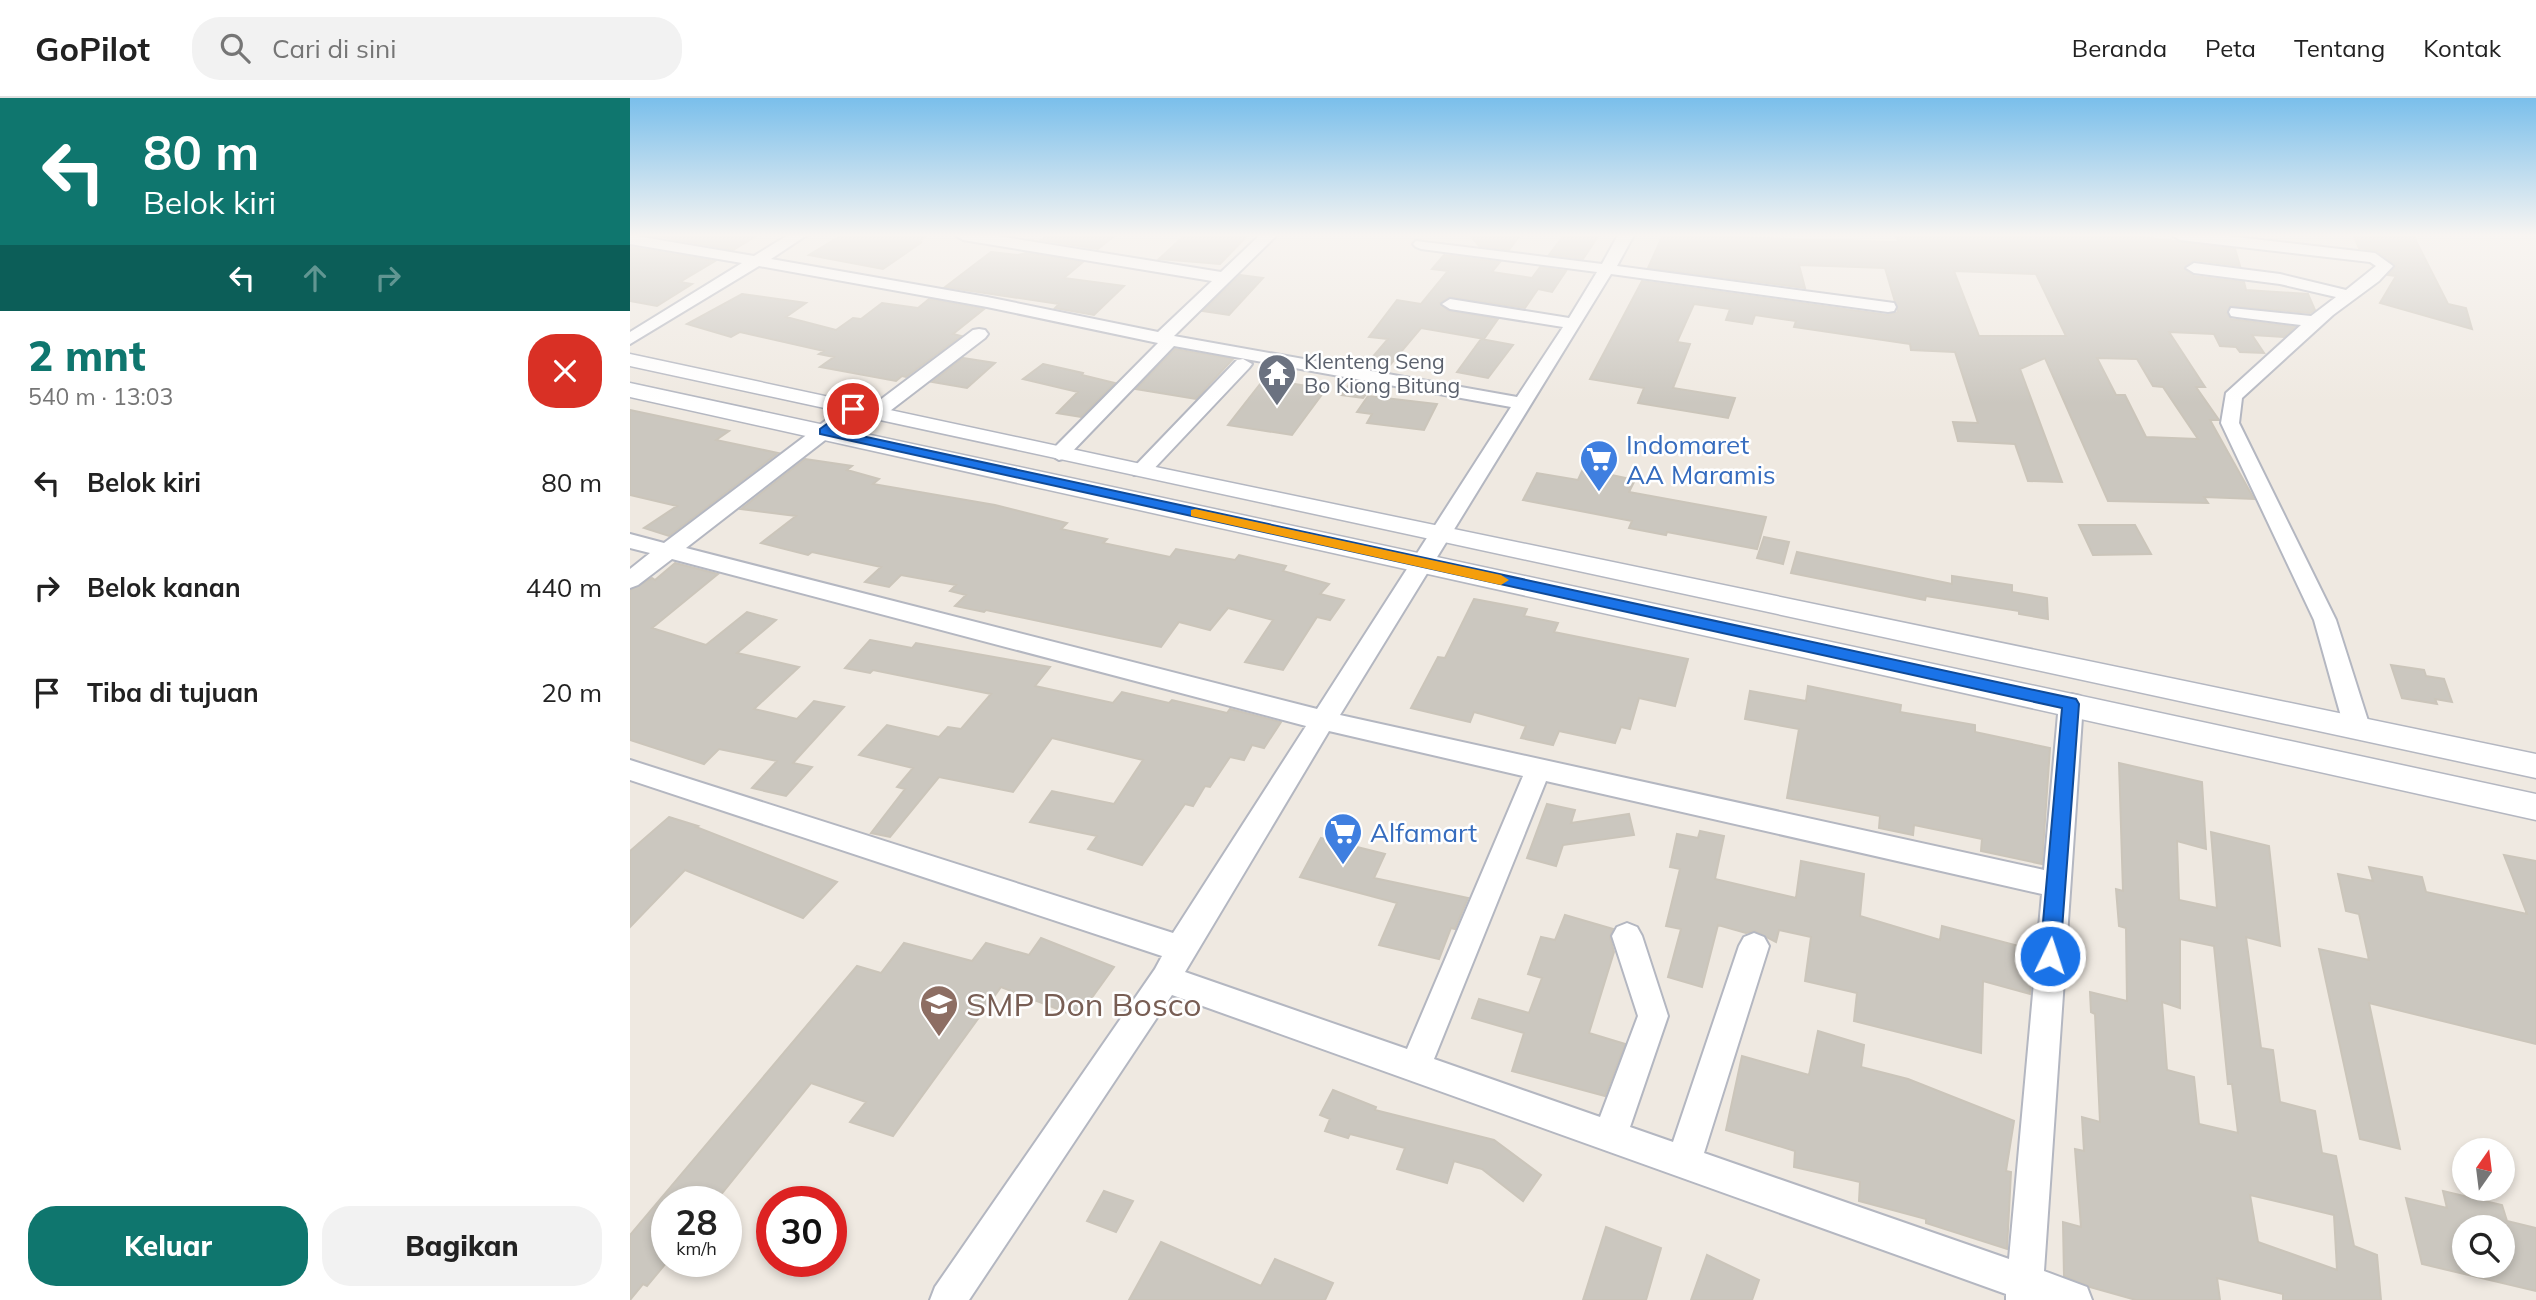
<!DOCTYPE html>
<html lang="id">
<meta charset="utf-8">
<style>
body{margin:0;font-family:Mulish,sans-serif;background:#f2f2f2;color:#222;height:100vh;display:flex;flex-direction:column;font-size:26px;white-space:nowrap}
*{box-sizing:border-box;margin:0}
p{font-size:23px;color:#767676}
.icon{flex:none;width:38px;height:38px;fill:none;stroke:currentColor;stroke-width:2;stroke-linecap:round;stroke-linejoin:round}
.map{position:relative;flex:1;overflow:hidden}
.side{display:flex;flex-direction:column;background:#fff;width:630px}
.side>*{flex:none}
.top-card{background:#0f766e;color:#fff;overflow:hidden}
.needle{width:46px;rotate:14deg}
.fabs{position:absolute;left:1822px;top:1040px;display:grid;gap:14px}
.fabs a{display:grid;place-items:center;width:63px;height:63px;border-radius:50%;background:#fff;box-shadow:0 4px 10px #0003;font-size:35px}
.speed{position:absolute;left:21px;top:1088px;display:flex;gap:14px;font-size:35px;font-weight:700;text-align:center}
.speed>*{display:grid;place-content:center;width:91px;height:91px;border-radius:50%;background:#fff;box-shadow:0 4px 10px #0003;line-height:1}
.speed small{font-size:18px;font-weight:400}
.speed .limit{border:10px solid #d22;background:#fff;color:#111}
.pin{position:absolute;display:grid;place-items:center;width:60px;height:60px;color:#fff;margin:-30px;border:4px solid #fff;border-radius:50%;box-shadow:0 2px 7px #0007}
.me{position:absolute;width:77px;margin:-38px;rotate:4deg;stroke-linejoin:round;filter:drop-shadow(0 0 5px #0008)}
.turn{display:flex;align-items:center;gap:24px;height:147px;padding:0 28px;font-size:32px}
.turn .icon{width:91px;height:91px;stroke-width:2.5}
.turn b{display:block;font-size:49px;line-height:60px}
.lanes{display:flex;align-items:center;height:66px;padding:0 28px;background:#0003;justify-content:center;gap:35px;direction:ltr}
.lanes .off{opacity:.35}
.round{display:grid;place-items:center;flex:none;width:74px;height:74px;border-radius:28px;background:#f2f2f2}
.summary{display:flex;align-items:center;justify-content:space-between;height:119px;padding:0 28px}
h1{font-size:42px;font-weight:800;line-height:52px;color:#0f766e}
.primary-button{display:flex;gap:14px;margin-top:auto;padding:14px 28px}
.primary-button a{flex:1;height:80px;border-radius:28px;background:#0f766e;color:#fff;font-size:28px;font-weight:800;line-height:80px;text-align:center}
.primary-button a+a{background:#f2f2f2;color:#222}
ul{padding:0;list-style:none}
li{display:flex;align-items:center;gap:21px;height:105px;padding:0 28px}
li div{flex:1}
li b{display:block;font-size:26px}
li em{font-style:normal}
header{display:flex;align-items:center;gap:42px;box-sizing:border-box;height:98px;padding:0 35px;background:#fff;border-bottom:2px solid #e0e0e0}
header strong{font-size:33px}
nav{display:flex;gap:38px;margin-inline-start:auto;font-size:24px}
.search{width:490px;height:63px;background:#f2f2f2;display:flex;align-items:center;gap:18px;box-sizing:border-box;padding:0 24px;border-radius:28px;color:#767676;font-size:26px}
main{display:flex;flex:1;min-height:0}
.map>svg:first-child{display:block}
.building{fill:#cbc7bf;stroke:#cbc5ba;stroke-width:2;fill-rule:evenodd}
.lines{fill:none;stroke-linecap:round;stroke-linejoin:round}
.minor-casing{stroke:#b4b7c1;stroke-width:4}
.tertiary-casing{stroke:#b4b7c1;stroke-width:3}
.minor{fill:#fff;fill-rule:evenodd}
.tertiary{fill:#fff;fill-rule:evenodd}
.route{fill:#1a73e8;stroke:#114b97;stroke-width:2}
.slow{fill:#f59e0b}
.labels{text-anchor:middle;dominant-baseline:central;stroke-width:5;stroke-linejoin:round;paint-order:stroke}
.far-worship-label{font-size:21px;fill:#5b616d;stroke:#fff;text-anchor:start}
.shop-label{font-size:26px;fill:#366cbe;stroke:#fff;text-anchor:start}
.near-education-label{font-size:32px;fill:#785e54;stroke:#fff;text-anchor:start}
</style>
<header>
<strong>GoPilot</strong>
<div class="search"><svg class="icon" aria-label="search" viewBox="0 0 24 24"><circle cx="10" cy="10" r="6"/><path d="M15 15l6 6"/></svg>Cari di sini</div>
<nav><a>Beranda</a><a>Peta</a><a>Tentang</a><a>Kontak</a></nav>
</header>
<main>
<section class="side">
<div class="top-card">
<div class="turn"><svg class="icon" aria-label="left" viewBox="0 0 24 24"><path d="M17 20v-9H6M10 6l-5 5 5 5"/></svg><div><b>80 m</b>Belok kiri</div></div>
<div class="lanes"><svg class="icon" aria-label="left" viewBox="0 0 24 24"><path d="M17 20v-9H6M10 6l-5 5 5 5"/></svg><svg class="icon off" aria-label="ahead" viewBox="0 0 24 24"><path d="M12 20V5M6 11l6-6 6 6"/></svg><svg class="icon off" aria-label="right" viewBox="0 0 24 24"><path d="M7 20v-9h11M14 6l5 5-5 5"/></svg></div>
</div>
<div class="summary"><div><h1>2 mnt</h1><p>540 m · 13:03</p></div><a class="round" style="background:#d93025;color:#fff"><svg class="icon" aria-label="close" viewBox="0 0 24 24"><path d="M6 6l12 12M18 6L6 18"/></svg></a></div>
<ul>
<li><svg class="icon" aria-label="left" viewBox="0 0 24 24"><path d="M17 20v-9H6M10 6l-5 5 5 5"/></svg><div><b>Belok kiri</b></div><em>80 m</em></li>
<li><svg class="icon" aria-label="right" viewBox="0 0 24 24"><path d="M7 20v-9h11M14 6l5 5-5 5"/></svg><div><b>Belok kanan</b></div><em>440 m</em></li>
<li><svg class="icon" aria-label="arrive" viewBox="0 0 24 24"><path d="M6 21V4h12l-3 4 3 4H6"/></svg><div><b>Tiba di tujuan</b></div><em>20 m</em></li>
</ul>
<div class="primary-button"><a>Keluar</a><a>Bagikan</a></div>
</section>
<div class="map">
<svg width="1906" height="1202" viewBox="0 0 1906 1202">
<rect width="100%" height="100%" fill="#efe9e1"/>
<path class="building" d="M21,137H128L103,152Z
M212,137H298L286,145L292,144L253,171L179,157Z
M418,137H485L468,151L411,142Z
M555,137H618L590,166L529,161Z
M840,137H890L879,152L849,148Z
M934,137H969L953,161L919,157Z
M1033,137L1268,144L1266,137H1497L1605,151L1610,168L1564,162L1554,171L1564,178L1614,184L1616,192L1678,196L1685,212L1680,215L1600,208L1597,215L1601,221L1665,229L1654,239L1622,237L1634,255L1610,254L1606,249L1590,248L1584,236L1539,234L1575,289H1566L1589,322H1580L1624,401L1574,399L1578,405L1478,403L1415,260L1390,271L1432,384L1398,383L1385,346L1328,343L1323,324L1348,325L1325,254L1281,252L1280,246L1164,229L1166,223L1125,217L1122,226L1096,222L1100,211L1064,206L1047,244L1060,246L1043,290L1105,300L1098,320L1008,305L1014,290L960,281L1012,183L1258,217L1268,214L1255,170L1169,167L1175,190L1018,170ZM1324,173L1406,176L1436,238H1349ZM1467,260L1507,261L1523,288L1533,289L1568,341L1516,339L1495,297H1486Z
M1723,137H1783L1818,206L1836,210L1842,231L1750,205L1766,178L1758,177L1766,168L1747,153L1729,150Z
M0,149L19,152L85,163L50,184L62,186L27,208L0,203Z
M361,154L388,157L396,155L453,164L434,180L494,188L464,217L425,210L429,206L315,189Z
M814,157L870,164L862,174L902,180L910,169L936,173L922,194L908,191L895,210L819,199L810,205L819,213L868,221L854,241L791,230L755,273L734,269L758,241L739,239L767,202L791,206L818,173L802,171Z
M610,177L633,180L599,217L573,213Z
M112,196L176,205L156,219L206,232L223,220L231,221L252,205L288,210L299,201L354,211L323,236L331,238L276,279L272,278L266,283L190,269L204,259L189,256L194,253L110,234L101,239L57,226Z
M851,241L883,247L858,280L827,274Z
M545,251L603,261L566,301L506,291Z
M333,260L365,265L337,290L302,284Z
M413,266L453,275L452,277L485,285L451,319L427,315L448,294L393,281Z
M634,281L696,291L662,337L598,327Z
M722,283L744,287L733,300L711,297Z
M738,298L807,306L794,332L737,325L742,316L727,314Z
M0,312L99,333L86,342L148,355L39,438L14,430L47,408L0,397Z
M175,361L222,368L217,372L249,381L243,386L365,407L437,425L431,431L477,441L473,445L540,459L546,451L605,462L609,457L656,468L653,473L699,486L690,496L714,502L700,522L687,519L653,572L615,564L643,522L598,510L580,532L549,524L531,549L356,512L354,514L325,508L336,497L320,493L326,487L271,477L259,489L235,484L251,469L182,454L178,457L131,445L166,418L111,411Z
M953,371L1005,382L999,394L1136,419L1127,451L1037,434L1036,437L999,430L1002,423L893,402L907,375L948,382Z
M1449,427H1505L1521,456L1463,457Z
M1134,439L1159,444L1153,466L1127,460Z
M1167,454L1322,486V478L1382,487V494L1417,500L1418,521L1389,516V513L1296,498L1295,502L1161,475Z
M45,465L88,476L22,530L76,547L117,514L146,522L107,555L169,569L124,611L167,621L184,603L214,609L163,665L182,669L156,698L122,690L147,663L89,651L74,666L0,642V492L22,480L25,482Z
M844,501L897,511L894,518L928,525L924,534L1058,561L1045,608L1009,600L1000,631L991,629L985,645L929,633L923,647L891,640L896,628L844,614L840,624L781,610L808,559L815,560Z
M240,542L282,550L286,545L420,569L405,588L483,605L492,594L539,605L542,602L597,615L600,611L651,624L634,650L622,647L614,662L600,659L580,689L575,688L563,708L555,706L512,767L458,751L467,738L400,724L422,693L484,706L513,662L422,640L383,694L309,679L260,739L241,735L275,691L267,689L283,670L229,657L257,627L309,639L318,629L331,631L361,596L243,572L240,575L215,570Z
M1761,567L1794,572L1796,578L1814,581L1822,604L1805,601L1807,606L1772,600Z
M1178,588L1271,607L1270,614L1345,627V634L1420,650L1412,766L1351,753L1352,741L1284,727L1283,737L1249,730L1250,718L1157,700L1169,631L1115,621L1120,593L1176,603Z
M1489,665L1572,684L1576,751L1547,743L1549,802L1587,810L1581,734L1639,748L1650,848L1616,839L1631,950L1643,952L1650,1004L1685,1013L1692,1055L1706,1058L1724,1148L1747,1157L1751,1202H1653V1196L1587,1180L1590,1202H1506L1460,1189L1434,1178L1433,1124L1451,1129L1445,1051L1454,1053L1452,1019L1470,1024L1465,916L1461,914L1460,894L1497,903L1496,830L1489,828L1486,791L1493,793ZM1550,841L1584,848L1598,986H1602L1608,1035L1569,1026L1564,979L1537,972L1532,904L1550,910ZM1620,1097L1704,1117L1707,1172L1628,1144Z
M917,706L945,712L941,725L999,716L1004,737L933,747L926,768L897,760Z
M39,719L68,728L66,729L207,784L173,820L55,772L0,829V753Z
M1070,733L1094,738L1085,781L1166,800L1171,763L1234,776L1230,818L1310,842L1312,828L1404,852L1400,896L1353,883L1351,955L1224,923L1227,895L1175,883L1181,839L1149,832L1146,844L1125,833L1116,835L1088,827L1072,889L1038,879L1051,831L1036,828L1050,771L1040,769L1047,736L1068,740Z
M691,740L755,756L744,780L838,800L825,831L821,830L809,861L749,847L767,805L670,779Z
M1874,757L1906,763V946L1739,905L1770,1051L1730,1041L1689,851L1739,862L1729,816L1716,813L1708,776L1743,783L1739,769L1792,779L1796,794L1897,816Z
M935,817L983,831L980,839L984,854L959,935L995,946L975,998L882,973L894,935L842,920L849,901L899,915L912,880L898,876L911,839L925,842Z
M411,840L484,869L448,919L371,889L263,1038L220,1024L236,1004L181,985L85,1104H37V1164L17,1188L13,1186L0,1202V1137L227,868L251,875L274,845L342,863L356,845L399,857Z
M1188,933L1234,947L1231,969L1278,981L1384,1023L1376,1073L1381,1074L1377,1151L1296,1125V1121L1229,1103L1230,1084L1164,1069L1165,1053L1096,1032L1112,958L1179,977Z
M703,992L746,1009L745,1012L864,1042L911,1077L893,1103L852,1071L824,1063L817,1085L767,1071L775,1050L720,1036L718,1040L695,1033L700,1021L690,1017Z
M474,1093L503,1103L486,1134L457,1123Z
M1813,1093L1872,1107L1877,1123L1906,1130V1193L1792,1166L1776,1100L1817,1110ZM1834,1129H1872V1167H1834Z
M976,1129L1031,1150L1016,1202H953Z
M531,1144L631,1188L645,1161L703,1185L695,1202H499Z
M1077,1157L1129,1182L1122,1202H1061Z"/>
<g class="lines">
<defs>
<path id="minor" d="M0,137L124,158L158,137H177L141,161L357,199L528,234L582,183L333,142L325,137H361L591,174L630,137H647L544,238L887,299L933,229L820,211L812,206L820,201L939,220L967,174L791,151L786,149L783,146L786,143L972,166L988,137H1004L987,168L1264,205L1266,209L1264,213L1258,214L981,176L710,617L1414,772L1429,605L1432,598L1441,596L1450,598L1453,605L1414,1173L1457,1189L1462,1202H1376V1196L542,897L339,1202H300L305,1189L525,871L532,858L0,682V662L543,835L676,628L42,461L8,487L0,490V471L20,455L0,450V436L34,445L216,307H230L232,311L230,315L56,450L687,611L881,309L544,248L436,360L429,362L419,356L422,352L528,245L357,209L129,168L0,246V234L112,165L0,146ZM699,633L893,678L777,951L555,874ZM916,683L1412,796L1379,1161L1074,1055L1139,848L1134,839L1124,835L1114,839L1109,848L1043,1044L1000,1029L1038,918L1012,838L1007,829L997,825L987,829L982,838L1008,918L970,1019L804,961Z
M1542,137H1589L1745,155L1763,168L1749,183L1703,217L1612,300L1609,325L1706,522L1740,629L1736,636L1727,639L1718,636L1714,629L1684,522L1591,325L1596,295L1671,227L1607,219L1601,218L1599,214L1601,210L1681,218L1706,199L1650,186L1564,175L1556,170L1564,165L1650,176L1716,192L1746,168L1740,164L1550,142Z
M349,231L355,232L358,236L355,240L252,319H238L236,315L238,311L343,232Z
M613,261L622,266L619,270L518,377H504L501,373L504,369L607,262Z"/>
<path id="tertiary" d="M0,256L511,366L1906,656V680L0,268Z
M0,285L1906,696V722L0,299Z"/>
</defs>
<use href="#minor" class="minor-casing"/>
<use href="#tertiary" class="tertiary-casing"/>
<use href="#minor" class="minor"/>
<use href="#tertiary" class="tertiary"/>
</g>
<linearGradient id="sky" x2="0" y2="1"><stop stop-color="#7abfeb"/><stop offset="0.45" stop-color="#f8f5f2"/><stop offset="1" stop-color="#f8f5f2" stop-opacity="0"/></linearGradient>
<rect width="1906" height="305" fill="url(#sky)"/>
<path class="route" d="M223,307L229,311L227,313L204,332L1446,601L1449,606L1430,858L1427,864L1420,866L1413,864L1410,858L1432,610L190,336V331Z"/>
<path class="slow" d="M565,411L871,477L879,482L871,487L561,418V412Z"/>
<defs>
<symbol id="temple-pin" viewBox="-11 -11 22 30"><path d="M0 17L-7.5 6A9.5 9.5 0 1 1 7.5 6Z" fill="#6b7280" stroke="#fff"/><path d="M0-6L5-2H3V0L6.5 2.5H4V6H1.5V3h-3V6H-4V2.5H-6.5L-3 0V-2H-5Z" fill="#fff"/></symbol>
<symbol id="supermarket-pin" viewBox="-11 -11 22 30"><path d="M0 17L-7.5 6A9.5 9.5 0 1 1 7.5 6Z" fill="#3f7fe0" stroke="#fff"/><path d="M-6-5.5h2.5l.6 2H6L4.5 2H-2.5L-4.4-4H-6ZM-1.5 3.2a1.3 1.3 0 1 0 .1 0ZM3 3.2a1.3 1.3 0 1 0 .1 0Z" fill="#fff"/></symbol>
<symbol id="school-pin" viewBox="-11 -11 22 30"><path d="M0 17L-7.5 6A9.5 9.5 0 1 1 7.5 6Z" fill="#8d6e63" stroke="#fff"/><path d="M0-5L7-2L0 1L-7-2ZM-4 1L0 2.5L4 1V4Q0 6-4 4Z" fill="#fff"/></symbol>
</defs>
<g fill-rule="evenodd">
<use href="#temple-pin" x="625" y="253" width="44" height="60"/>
<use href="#supermarket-pin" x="947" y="339" width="44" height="60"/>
<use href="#supermarket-pin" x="691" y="712" width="44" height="60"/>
<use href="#school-pin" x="287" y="884" width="44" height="60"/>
</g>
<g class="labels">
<g class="far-worship-label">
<text x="674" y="263">Klenteng Seng<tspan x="674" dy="24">Bo Kiong Bitung</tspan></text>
</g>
<g class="shop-label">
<text x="996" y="346">Indomaret<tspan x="996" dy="30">AA Maramis</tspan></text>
<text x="740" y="734">Alfamart</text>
</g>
<g class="near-education-label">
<text x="336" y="906">SMP Don Bosco</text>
</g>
</g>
</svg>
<div class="fabs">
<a><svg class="needle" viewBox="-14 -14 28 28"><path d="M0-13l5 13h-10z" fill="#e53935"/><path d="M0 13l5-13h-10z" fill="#767676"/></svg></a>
<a><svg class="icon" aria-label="search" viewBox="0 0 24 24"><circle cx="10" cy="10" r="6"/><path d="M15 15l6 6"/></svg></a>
</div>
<div class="speed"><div>28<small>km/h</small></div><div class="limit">30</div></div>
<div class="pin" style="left:223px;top:311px;background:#d93025"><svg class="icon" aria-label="arrive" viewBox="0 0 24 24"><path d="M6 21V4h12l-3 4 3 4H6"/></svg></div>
<svg class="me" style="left:1420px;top:858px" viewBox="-20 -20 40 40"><circle r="17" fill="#1a73e8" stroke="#fff" stroke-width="3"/><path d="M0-11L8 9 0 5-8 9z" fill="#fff"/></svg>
</div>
</main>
